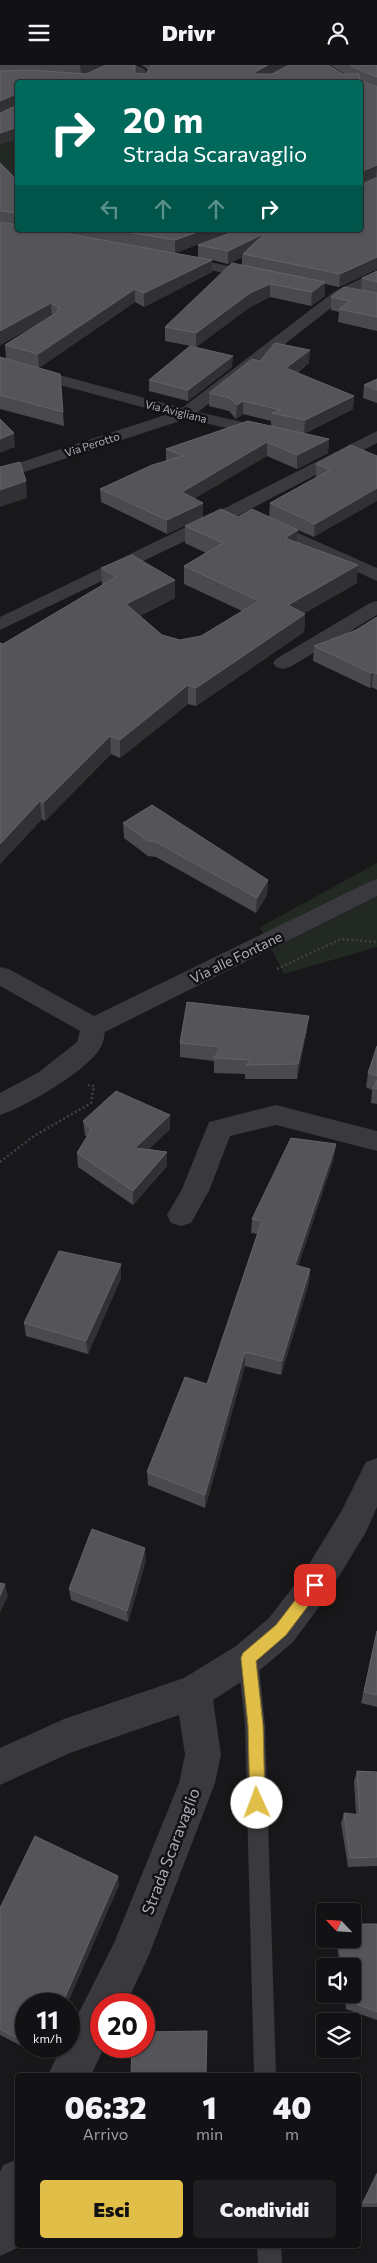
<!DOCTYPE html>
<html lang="it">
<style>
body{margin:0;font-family:Commissioner,sans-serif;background:#1f1f21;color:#f1f3f6;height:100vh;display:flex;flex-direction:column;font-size:19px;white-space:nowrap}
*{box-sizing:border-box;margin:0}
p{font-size:16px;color:#9c9da0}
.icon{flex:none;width:28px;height:28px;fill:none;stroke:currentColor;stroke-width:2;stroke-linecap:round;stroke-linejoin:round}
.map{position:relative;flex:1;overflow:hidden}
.sheet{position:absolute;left:15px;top:2008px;width:346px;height:175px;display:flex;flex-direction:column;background:#121113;border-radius:5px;box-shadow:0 1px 4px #0004,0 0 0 1px #313133}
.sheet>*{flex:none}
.banner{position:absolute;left:15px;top:15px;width:348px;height:152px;border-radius:5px;box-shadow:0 1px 4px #0004,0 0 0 1px #313133;background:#00695c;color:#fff;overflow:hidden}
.needle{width:32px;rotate:295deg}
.tools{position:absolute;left:316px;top:1838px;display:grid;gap:10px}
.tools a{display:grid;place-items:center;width:45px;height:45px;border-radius:5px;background:#121113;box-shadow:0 1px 4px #0004,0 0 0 1px #313133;font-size:25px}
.speed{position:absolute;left:15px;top:1928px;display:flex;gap:10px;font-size:25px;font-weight:700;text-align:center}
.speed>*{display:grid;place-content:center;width:65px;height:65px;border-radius:50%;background:#121113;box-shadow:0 1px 4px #0004,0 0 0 1px #313133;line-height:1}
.speed small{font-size:12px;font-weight:400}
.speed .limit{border:8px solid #d22;background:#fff;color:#111}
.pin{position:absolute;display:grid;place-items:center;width:42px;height:42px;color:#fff;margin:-21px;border-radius:10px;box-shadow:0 2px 8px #0006}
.me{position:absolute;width:55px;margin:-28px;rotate:358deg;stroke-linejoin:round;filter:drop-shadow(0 0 4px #0008)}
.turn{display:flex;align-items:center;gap:18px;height:105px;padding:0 25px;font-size:22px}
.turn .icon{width:65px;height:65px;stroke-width:2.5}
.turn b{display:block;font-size:35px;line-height:42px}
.lanes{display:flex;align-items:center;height:48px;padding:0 25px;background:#0003;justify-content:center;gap:25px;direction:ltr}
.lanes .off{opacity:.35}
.eta{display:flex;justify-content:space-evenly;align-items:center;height:85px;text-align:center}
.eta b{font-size:30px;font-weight:800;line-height:35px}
.cta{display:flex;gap:10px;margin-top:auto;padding:10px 25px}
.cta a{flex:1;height:58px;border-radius:5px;background:#e1be48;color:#111;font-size:20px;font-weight:800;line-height:58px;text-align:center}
.cta a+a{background:#1f1f21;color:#f1f3f6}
header{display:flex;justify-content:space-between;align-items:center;height:65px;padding:0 25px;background:#121113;font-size:22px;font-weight:800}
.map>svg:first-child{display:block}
.green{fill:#222923}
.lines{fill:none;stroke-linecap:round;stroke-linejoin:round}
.path{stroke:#3f4045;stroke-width:2.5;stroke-dasharray:2 2.5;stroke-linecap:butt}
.lane{fill:#39393e;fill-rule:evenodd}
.street{fill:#39393e;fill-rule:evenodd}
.wall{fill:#49494e}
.shaded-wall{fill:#313134}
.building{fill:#545459;stroke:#626268}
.route{fill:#e1be48;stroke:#927c2f}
.labels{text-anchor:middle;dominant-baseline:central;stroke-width:5;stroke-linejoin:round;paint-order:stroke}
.far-street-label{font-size:11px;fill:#abadb8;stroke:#131214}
.street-label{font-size:14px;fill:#abadb8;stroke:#131214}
.near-street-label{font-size:16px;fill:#abadb8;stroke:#131214}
</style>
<header><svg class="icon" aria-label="menu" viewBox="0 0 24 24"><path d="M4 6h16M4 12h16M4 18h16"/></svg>Drivr<svg class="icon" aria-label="person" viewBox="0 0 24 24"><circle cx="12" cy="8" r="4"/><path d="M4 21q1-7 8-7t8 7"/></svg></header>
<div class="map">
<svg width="377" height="2198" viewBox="0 0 377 2198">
<rect width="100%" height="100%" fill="#181719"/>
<path class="green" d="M17,47V143L0,124V80L17,74L0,57Z
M377,798V882L284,909L260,862Z"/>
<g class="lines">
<path class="path" d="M277,904L341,874L377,877
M0,1097L34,1071L91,1038L94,1021L88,1020"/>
<path class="lane" d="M248,1584L255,1586L258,1593L265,1660L276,2010H254L245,1660L238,1593L241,1586Z
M257,2180H281L282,2198H258Z"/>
<path class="street" d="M126,0C137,0 143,0 150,11L146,18H135L138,11Z
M175,190L263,208L270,212L263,216L170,197L168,194Z
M377,206V216L345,232L198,347L278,365L280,368L278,371L272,373L186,354L0,415V404L168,349L0,304V294L182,343L335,226Z
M377,366V378L241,449L0,565V552L229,441Z
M264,453L377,503V516L258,462L255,458L258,454Z
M377,536V550L290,602L283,604L276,602L273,598L276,594L370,538Z
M377,814V831L105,967C104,973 103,980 99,985C86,1006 24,1043 0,1050V1028L39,1007L77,977L80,966L0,921V902L9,904L94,951L369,817Z
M276,1040L377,1066V1086L276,1060L230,1071L209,1126L191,1158L181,1161L171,1158L167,1150L182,1124L209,1057Z
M377,1393V1442L366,1467L327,1531L293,1577L260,1605L213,1635L221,1690L215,1718L149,1890L126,1939H101V1981H105L91,2010H48L62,1981H69V1967L114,1878L179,1718L185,1690L179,1650L70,1688L0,1720V1683L64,1654L184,1613L236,1581L269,1553L303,1509L342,1445L366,1397Z
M18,2094V2179L15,2184L0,2191V2107L3,2100Z"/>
</g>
<path class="wall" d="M0,0H105L84,9H86L136,0V8L146,9L148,6L146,3L141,0H288L272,9H345L330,0H377V113L361,118L362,119L377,113V204L339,222L325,219V231L311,241L270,232L250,242L196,282L165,276V262L242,200V192L228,199L212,195V207L144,242L135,237L39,303L6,294L5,280L47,254L0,280V98L18,116V165H236L175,188L198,192V180L360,165V18H18V40L0,47Z
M377,206V266L338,257L339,247L331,245V232L361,225L362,213Z
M0,292L63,347L64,361L0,344Z
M260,296L309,298L297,308L354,331L353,344L304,369L271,361V356L243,349L236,354L229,346L209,341V328Z
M232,302L188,336L149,326V315Z
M377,314V338L363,333L364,320Z
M248,356L329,374L328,388L297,404L267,391L194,433L203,452L167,469L101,437L100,424L166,396V384Z
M351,380L314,472L298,465V477L357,518L303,549H305L304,567L196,641L188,639L120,693L111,689L45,756L42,754L0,799V578L3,579L102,520L101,503L175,515V533L140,551L162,570L180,575L201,571L242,546L184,519V501L206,488L185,478V461L238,452H269L270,438L316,412V399Z
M377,552V625L372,622L370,623L313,596L314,581L356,565Z
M123,758L268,815L267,830L256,848L156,792L148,791L124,773Z
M307,965L297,1014H245V1009L214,1008V996L180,992V978Z
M377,981V1039L371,1038L372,1025L366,1022L368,1008Z
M83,1056L170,1064L149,1084L167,1087V1101L133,1140L78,1102L77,1088L87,1072L85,1070Z
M334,1093L298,1201L310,1204L309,1218L281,1310L245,1301L205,1443L148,1420L147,1407L207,1319L257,1169L251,1168L252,1154Z
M121,1199V1213L88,1289L26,1271L24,1258Z
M146,1495L128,1557L71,1535L69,1524Z
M377,1565V1642L361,1638Z
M357,1706L377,1707V1801L348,1802L341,1758L344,1748L356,1749L354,1716Z
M118,1811L119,1820L67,1939H26V1981H48L43,1992L0,1970V1843Z
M377,1859V1955L346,1944L344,1929H352V1901H340L336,1874H352Z
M377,2107V2142H360Z"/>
<path class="shaded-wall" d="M80,0H105L81,10Z
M268,0H288L255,18V7Z
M16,29L17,40L0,47V36Z
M18,62V74L0,80V68Z
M377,100L376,112L360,118V107Z
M203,165H236L175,188V175Z
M265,168L243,189L242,192L228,199V186Z
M377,192V204L339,222L340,209Z
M212,195V207L144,242V228Z
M325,217V231L311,241L312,227Z
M270,219V232L250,242L196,282V268L250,228Z
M135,224V237L39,303L38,289Z
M51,238L52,251L0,280V266Z
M310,285L309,298L285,316L286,303Z
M233,291L232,302L188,336V325Z
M354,331L353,344L304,369L305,355Z
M243,336V349L236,354L237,340Z
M14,368L15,382L0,388V374Z
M329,374L328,388L297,404V390Z
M267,377V391L182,441V427Z
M26,416L27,433L0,442V425Z
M377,423V436L314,472L315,459Z
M203,438V452L167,469V455Z
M298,465L297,482L285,473Z
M358,500L357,518L287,558L288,540Z
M175,515V533L127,557L126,539Z
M305,549L304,567L196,641V623Z
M373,607L372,622L370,623L371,608Z
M188,620V639L120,693V675Z
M110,671L111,689L45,756L44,737Z
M40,736L42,754L0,799V779Z
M268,815L267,830L256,848L257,833Z
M309,951L307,965L297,1014L298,999Z
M170,1050V1064L136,1097L135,1083Z
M336,1079L334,1093L294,1214L295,1200Z
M167,1087V1101L133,1140V1126Z
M121,1199V1213L88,1289L86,1276Z
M310,1204L309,1218L281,1310L282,1296Z
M245,1287V1301L205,1443V1430Z
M145,1483L146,1495L128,1557L127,1546Z
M5,1519L8,1531L0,1548V1531Z
M118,1811L119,1820L67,1939H62Z
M43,1981H48L43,1992L41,1986Z"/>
<path class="building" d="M106,0H135L134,8L146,9L151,1V0H268L255,7L257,9H272L289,0H328L343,9H359L360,16L377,22V100L360,107V18H18V30L16,29L0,36V6L31,5L86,9Z
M350,0H377V12L360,5Z
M18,40V62L0,68V48Z
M0,98L18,116V148L0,146Z
M377,113V192L340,209L243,189L265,168L228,186L198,180L238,165H360V118L362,119Z
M0,157L18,160V165H47L212,195L144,228L135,224L38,289L5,280L56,248L59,243L51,238L0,266Z
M115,165H203L175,175Z
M232,198L325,217L312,227L270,219L250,228L196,268L165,262Z
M377,206V217L362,213Z
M344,222L377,228V252L339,244L350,236L331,232Z
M275,278L310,285L286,303L354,331L305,355L272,348L281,345L243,336L237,340L230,333L209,328L252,294L260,296Z
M190,281L233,291L188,325L149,315Z
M0,292L60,309L63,347L0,330Z
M377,314V325L364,320Z
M0,354L14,368L0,374Z
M248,356L329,374L297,390L267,377L182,427L203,438L167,455L100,424L152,400L183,391L166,384Z
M351,380L377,391V423L315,459L270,438L330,405L316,399Z
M20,397L26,416L0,425V402Z
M221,444L238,452L252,444L298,465L285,473L358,500L288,540L305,549L196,623L188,620L120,675L110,671L44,737L40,736L0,779V578L3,579L116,512L101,503L132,490L175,515L126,539L162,570L180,575L201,571L259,536L184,501L223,478L185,461Z
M377,552V609L373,607L371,608L314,581L356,565Z
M152,740L268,815L257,833L156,777L148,776L123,758Z
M187,937L309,951L298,999L246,1000L251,995L214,993L221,982L180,978Z
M377,981V1011L368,1008Z
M377,1015V1024L373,1023Z
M116,1026L170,1050L135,1083L167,1087L133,1126L77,1088L91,1065L83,1056Z
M291,1073L336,1079L295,1200L310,1204L282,1296L245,1287L205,1430L147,1407L185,1312L207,1319L262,1156L252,1154Z
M59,1186L121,1199L86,1276L24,1258Z
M92,1464L145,1483L127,1546L69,1524Z
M0,1518L5,1519L0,1531Z
M377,1566V1630L364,1627Z
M357,1706L377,1707V1792L350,1793L344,1748L360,1750Z
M35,1771L118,1811L62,1939H26V1978L0,1964V1843Z
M352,1859H377V1947L349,1936L347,1929H352V1901H343L339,1874H352Z
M207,1966L206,2010H131L132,1981H144V1967Z
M33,1981H43L41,1986Z
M377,2109V2137L363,2138Z"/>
<path class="route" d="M315,1514L320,1516L322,1520L320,1525L286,1570L256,1596L263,1660L265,1738L263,1743L257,1746L252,1743L250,1738L248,1660L241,1593L243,1588L276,1560L310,1516Z"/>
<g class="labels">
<g class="far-street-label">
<text transform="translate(176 346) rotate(14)">Via Avigliana</text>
<text transform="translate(92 379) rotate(-18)">Via Perotto</text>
</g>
<g class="street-label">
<text transform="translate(236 892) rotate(-26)">Via alle Fontane</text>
</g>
<g class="near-street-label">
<text transform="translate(170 1786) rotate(-69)">Strada Scaravaglio</text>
</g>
</g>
</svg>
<div class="tools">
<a><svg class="needle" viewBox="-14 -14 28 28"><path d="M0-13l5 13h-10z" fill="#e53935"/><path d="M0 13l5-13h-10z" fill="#9c9da0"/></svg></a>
<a><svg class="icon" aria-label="sound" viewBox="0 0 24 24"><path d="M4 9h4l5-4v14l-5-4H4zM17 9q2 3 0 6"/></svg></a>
<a><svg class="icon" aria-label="layers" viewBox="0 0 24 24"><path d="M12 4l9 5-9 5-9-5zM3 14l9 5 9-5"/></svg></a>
</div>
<div class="speed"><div>11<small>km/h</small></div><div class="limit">20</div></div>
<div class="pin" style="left:315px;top:1520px;background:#d93025"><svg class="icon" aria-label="arrive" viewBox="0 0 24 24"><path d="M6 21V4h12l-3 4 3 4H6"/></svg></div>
<svg class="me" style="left:257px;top:1738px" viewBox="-20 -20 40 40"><circle r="19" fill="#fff"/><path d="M0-13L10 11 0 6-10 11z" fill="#e1be48"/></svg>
<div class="banner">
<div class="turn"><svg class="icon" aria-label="right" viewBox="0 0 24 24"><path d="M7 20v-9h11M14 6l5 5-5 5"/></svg><div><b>20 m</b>Strada Scaravaglio</div></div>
<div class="lanes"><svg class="icon off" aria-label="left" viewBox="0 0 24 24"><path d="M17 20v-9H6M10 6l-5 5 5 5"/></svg><svg class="icon off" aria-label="ahead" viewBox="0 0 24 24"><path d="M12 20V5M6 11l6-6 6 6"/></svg><svg class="icon off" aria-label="ahead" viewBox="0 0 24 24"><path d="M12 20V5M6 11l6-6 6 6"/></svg><svg class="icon" aria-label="right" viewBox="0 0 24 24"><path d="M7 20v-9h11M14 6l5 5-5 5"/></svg></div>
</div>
<section class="sheet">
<div class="eta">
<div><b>06:32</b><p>Arrivo</p></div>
<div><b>1</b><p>min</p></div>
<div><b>40</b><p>m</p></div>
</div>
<div class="cta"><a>Esci</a><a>Condividi</a></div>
</section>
</div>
